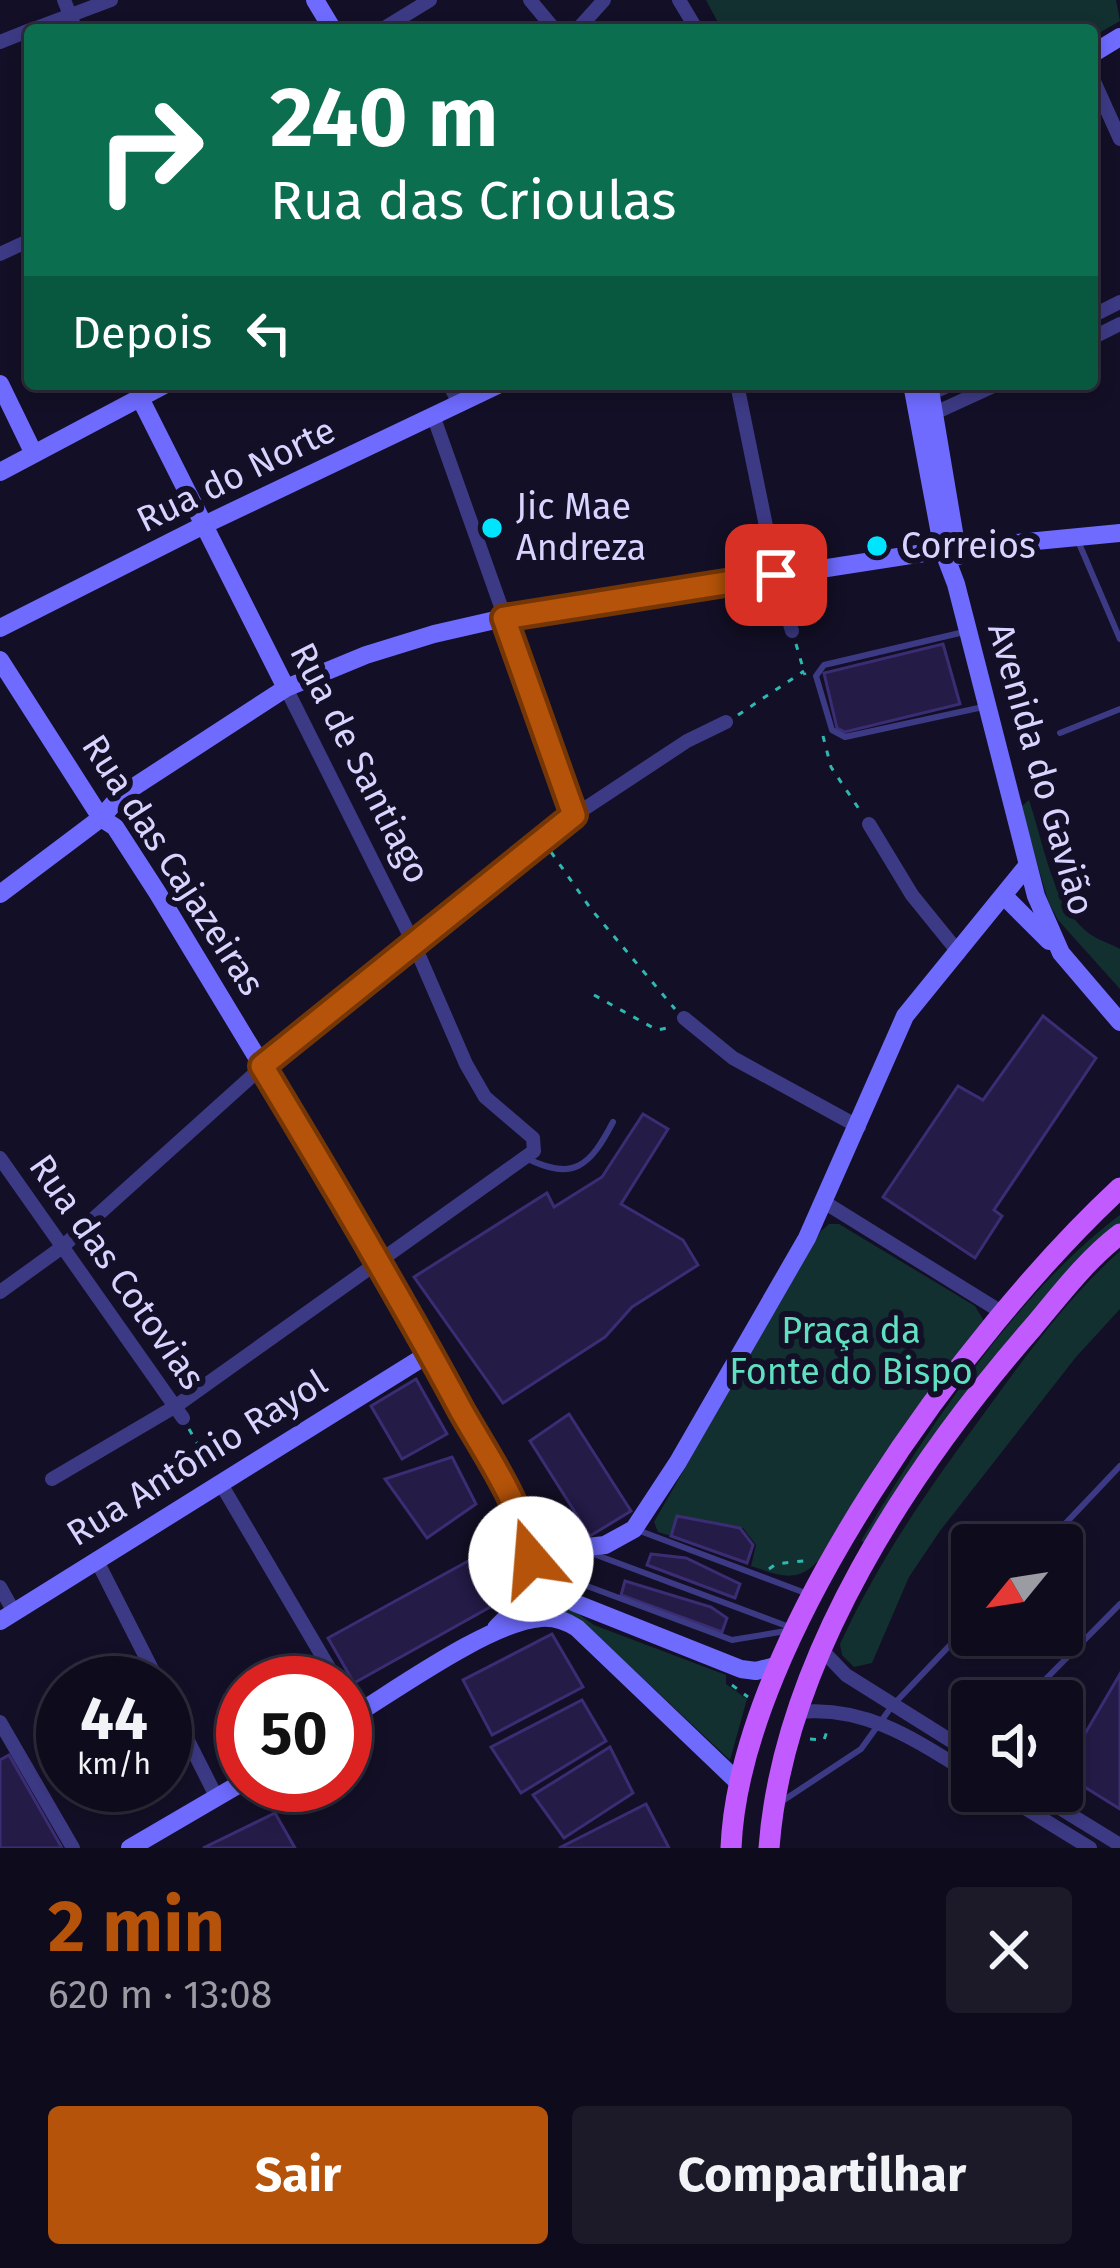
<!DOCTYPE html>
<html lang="pt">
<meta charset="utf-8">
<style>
body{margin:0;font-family:"Fira Sans",sans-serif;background:#1c1929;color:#f1f3f6;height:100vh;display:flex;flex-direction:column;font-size:45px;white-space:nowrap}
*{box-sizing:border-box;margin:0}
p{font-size:39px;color:#9b9ba3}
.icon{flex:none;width:66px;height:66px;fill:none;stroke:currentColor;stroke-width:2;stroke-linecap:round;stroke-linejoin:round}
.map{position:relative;height:1848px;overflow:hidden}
.drawer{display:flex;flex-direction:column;background:#0e0b1c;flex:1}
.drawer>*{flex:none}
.guide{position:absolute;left:24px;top:24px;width:1074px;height:366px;border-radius:12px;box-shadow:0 6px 18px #0003,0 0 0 3px #2e2b3b;background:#0b6e4f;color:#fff;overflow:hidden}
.needle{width:78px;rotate:240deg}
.buttons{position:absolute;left:951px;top:1524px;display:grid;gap:24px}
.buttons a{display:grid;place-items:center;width:132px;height:132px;border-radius:12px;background:#0e0b1c;box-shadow:0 6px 18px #0003,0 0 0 3px #2e2b3b;font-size:60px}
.speed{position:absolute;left:36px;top:1656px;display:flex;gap:24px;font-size:60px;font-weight:700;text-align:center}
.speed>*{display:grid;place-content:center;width:156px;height:156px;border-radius:50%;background:#0e0b1c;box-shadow:0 6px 18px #0003,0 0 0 3px #2e2b3b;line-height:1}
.speed small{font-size:30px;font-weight:400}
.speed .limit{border:18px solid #d22;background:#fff;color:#111}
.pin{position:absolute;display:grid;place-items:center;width:102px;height:102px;color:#fff;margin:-51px;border-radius:24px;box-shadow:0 6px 18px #0006}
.me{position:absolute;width:132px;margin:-66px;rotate:342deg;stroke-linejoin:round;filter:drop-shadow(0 0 9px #0008)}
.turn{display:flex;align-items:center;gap:42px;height:252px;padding:0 48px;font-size:54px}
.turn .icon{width:156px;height:156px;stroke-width:2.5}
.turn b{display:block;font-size:84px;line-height:102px}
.then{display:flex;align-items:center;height:114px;padding:0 48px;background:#0003;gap:24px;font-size:45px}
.round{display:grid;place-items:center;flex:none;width:126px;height:126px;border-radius:12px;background:#1c1929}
.summary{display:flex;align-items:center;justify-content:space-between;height:204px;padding:0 48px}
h1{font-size:72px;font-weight:700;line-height:90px;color:#b45309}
.button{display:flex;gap:24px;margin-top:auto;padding:24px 48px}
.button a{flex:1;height:138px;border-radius:12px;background:#b45309;color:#fff;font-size:48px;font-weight:700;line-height:138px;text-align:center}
.button a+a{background:#1c1929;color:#f1f3f6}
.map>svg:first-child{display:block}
.green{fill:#12302f}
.building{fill:#241b47;stroke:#3b2d73;stroke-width:3}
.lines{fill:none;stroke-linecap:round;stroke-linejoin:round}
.path{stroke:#2fb8b0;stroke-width:3;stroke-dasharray:6 9;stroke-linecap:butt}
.lane{stroke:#3d3a85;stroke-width:6}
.street{stroke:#3d3a85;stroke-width:14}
.secondary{stroke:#6f6bff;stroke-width:18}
.primary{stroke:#c25bff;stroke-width:21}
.route-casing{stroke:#753606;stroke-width:30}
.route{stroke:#b45309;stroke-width:21}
.poi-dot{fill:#00e5ff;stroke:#130f26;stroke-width:4.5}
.labels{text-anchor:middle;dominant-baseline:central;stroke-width:12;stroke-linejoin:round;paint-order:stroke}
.street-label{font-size:36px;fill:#d9d4ff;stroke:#130f26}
.poi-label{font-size:36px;fill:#d9d4ff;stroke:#130f26;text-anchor:start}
.park-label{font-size:36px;fill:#5fe0c0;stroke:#130f26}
</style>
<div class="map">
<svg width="1120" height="1848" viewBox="0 0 1120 1848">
<rect width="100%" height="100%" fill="#130f26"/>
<path class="green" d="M706,0H1116L1120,21L1092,37V30H722Z
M1029,800C1043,841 1052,903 1086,931C1095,939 1109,943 1120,949V989L1058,920L1048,901L1021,807Z
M1120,1215V1224L1112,1228L867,1544L861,1541C927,1430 1016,1293 1120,1215Z
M829,1224H839L975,1306L984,1321L826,1552C800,1584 787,1578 751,1566L756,1545L743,1528L678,1516L671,1536L658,1532L654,1522L821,1231Z
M1120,1251V1309L1076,1357L940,1531L909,1577L872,1663L854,1667L842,1655L840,1644C882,1554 930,1487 988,1408C1027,1354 1070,1295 1120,1251Z
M542,1567L563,1603L594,1625L726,1675V1684L747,1699L730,1760L589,1628L562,1611L533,1600Z"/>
<path class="building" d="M943,644L960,704L845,732L837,728L824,673Z
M1043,1016L1096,1058L994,1210L1002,1216L975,1258L883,1197L958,1086L983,1100Z
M643,1114L668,1129L621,1204L683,1240L698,1265L632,1307L605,1337L503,1403L414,1277L547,1193L554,1207L602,1177Z
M416,1379L447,1434L402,1459L371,1406Z
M569,1414L631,1511L590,1536L530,1441Z
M452,1457L476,1504L427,1538L385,1479Z
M677,1516L740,1528L753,1545L747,1563L671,1536Z
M501,1543L507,1574L501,1601L354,1683L328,1638Z
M651,1554L686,1558L740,1584L735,1598L647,1565Z
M625,1581L711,1607L727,1618L722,1632L621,1595Z
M552,1634L583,1687L492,1735L463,1680Z
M1120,1674V1809L1062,1773Z
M582,1700L606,1741L521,1793L491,1747Z
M610,1747L633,1793L564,1838L533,1795Z
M9,1755L62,1848H0V1760Z
M646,1804L669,1848H559Z
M275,1813L295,1848H203Z"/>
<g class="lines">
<path class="path" d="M796,644L805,675
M738,715L804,671
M823,736L831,767L861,812
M551,852L591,909L675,1009
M594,995L657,1030L672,1027
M189,1429L211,1467
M769,1569L776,1564L811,1560
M732,1685L748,1697
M810,1739L824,1740L828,1728"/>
<path class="lane" d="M1078,541L1120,639
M964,632L824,665L816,676L832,730L845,737L983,707
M1060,733L1120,709
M526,1158C574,1182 590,1166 613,1122
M640,1531L808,1594
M546,1545L587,1586L732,1640L786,1631
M1045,1545L1120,1466
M591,1553L792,1628
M1024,1701L1120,1604
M270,1785L271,1787
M781,1802L861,1749L892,1706L972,1622"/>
<path class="street" d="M64,0L76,30
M530,0L555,30
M679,0L697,30
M31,30L111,0
M381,30L430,0
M577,30L604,0
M0,42L30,30
M1092,77L1120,139
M0,254L30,240
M1092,316L1120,302
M1092,338L1120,324
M449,384L460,405
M737,384L776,575L792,631
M924,396L952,384
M926,417L998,384
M434,418L575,815
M869,824L912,895L959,953
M684,1018L733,1058L859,1127
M0,1158L183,1418
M824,1202L1003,1313
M0,1292L61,1248L262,1067L575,815L687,741L726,722
M52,1479L176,1406L534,1151L533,1138L485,1097L466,1064L414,944L286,688
M221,1484L338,1683
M96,1559L159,1683
M0,1587L14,1612
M823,1651L846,1675L972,1754
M165,1695L217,1798
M345,1695L356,1714
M799,1712C866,1705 917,1741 972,1775
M0,1722L73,1848
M997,1791L1090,1848
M1032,1791L1120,1845"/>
<path class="secondary" d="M315,0L333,30
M1092,54L1120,37
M0,384L34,454
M912,384L943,550L956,584L1036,896L1061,953L1120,1022
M929,384L958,556
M140,398L286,688
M0,472L166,384
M0,628L202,526L500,384
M0,660L101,818L115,827L157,892L380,1261L565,1595L575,1603L741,1669L756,1671L779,1665
M0,894L101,818L120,796L286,688L366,655L434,634L504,618L943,550L1120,533
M1004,896L1049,941
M526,1523L555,1541L578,1548L605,1545L634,1529L678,1462L807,1238L905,1016L1027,866
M0,1621L430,1353
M496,1628C523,1603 535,1579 528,1542
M345,1721C392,1693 489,1622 541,1618C554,1617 566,1621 577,1628L739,1783
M130,1848L243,1782"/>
<path class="primary" d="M731,1848C739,1638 969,1328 1120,1188
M769,1848C783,1659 911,1467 1033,1327C1060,1295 1086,1260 1120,1234"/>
</g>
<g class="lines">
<defs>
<path id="route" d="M531,1559C523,1506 487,1456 461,1410C398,1293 331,1180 262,1066L574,815L504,618L776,575"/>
</defs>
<use href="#route" class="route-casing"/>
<use href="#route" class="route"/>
</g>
<g class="poi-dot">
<circle cx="492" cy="528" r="12"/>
<circle cx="877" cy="546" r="12"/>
</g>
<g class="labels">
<g class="street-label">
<text transform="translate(236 475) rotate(-26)">Rua do Norte</text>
<text transform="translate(360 763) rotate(63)">Rua de Santiago</text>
<text transform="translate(1041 769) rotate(74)">Avenida do Gavião</text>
<text transform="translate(173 865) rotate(57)">Rua das Cajazeiras</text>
<text transform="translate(117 1272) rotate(55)">Rua das Cotovias</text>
<text transform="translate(197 1458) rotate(-32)">Rua Antônio Rayol</text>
</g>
<g class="poi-label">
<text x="516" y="507">Jic Mae<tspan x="516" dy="41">Andreza</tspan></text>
<text x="901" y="546">Correios</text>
</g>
<g class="park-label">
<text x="851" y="1331">Praça da<tspan x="851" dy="41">Fonte do Bispo</tspan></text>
</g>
</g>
</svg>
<div class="buttons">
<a><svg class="needle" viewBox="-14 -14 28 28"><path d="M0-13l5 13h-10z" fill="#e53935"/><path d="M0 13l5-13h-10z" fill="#9b9ba3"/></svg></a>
<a><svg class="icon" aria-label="sound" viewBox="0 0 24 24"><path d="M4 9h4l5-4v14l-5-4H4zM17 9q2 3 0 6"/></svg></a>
</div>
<div class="speed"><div>44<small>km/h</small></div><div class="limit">50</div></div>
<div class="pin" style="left:776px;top:575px;background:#d93025"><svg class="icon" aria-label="arrive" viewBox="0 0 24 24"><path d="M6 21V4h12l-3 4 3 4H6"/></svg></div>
<svg class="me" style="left:531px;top:1559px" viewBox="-20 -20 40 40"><circle r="19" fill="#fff"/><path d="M0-13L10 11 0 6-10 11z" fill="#b45309"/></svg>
<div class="guide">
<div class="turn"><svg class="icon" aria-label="right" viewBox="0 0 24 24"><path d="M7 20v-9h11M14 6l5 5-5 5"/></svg><div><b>240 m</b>Rua das Crioulas</div></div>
<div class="then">Depois<svg class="icon" aria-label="left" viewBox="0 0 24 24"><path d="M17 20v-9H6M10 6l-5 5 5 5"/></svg></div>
</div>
</div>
<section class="drawer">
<div class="summary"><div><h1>2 min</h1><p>620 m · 13:08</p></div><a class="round"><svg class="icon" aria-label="close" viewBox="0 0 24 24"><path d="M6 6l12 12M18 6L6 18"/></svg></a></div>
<div class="button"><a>Sair</a><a>Compartilhar</a></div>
</section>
